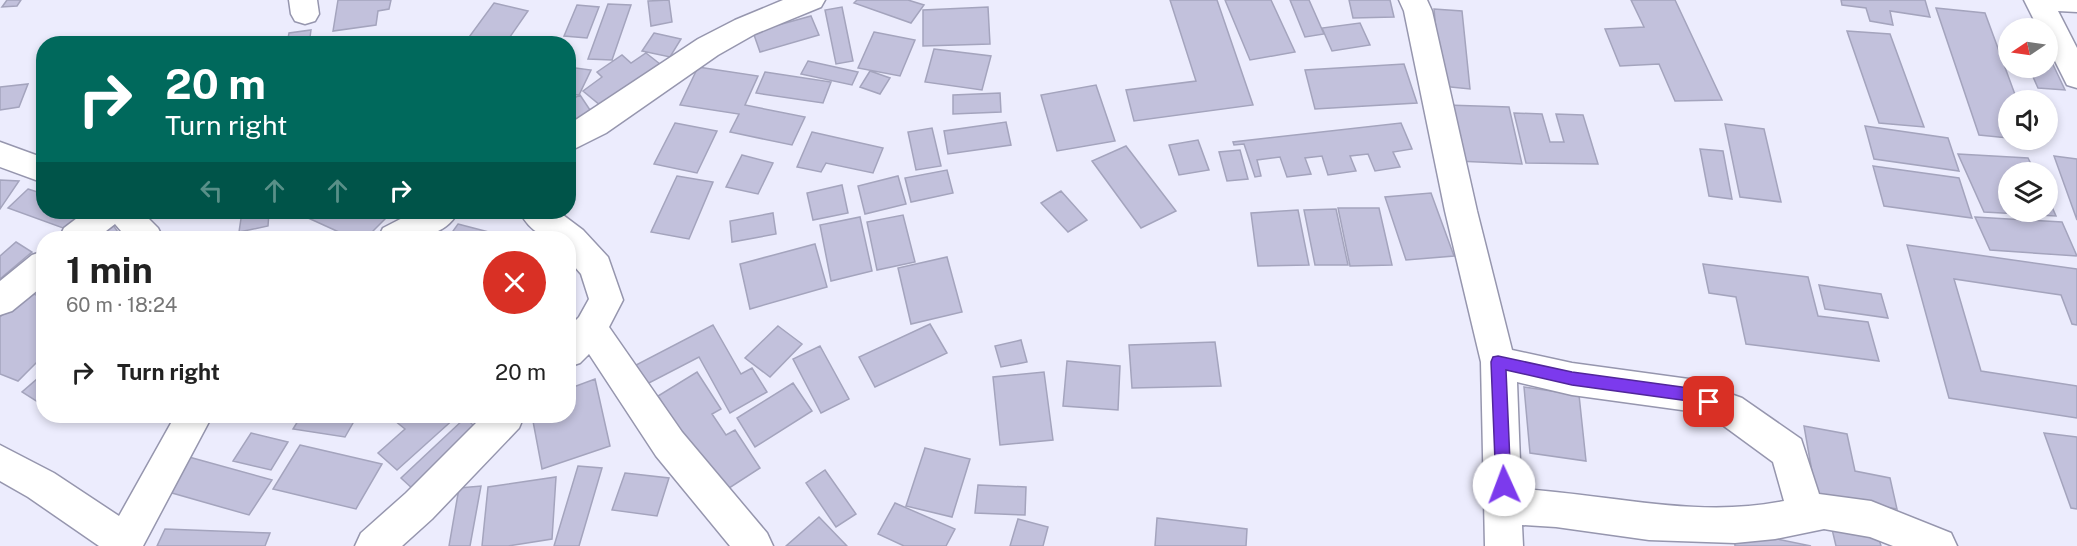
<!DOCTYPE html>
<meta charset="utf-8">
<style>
body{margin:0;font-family:"Public Sans",sans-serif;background:#f6f6f6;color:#222;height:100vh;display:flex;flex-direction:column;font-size:22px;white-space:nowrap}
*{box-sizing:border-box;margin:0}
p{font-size:20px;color:#767676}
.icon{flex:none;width:33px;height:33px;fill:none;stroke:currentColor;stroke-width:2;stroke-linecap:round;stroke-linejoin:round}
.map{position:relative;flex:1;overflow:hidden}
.drawer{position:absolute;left:36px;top:231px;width:540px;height:192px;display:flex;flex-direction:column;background:#fff;border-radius:24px;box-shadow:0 3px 9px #0003}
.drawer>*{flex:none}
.guide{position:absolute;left:36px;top:36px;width:540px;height:183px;border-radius:24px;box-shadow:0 3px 9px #0003;background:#00695c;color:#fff;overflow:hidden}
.needle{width:39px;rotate:257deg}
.controls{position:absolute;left:1998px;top:18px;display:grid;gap:12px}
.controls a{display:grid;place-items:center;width:60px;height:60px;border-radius:50%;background:#fff;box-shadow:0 3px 9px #0003;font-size:30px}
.pin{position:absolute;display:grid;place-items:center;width:51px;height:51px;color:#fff;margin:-26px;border-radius:12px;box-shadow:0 3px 9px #0006}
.me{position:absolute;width:66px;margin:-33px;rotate:358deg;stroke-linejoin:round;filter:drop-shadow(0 0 4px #0008)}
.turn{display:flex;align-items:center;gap:21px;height:126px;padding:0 30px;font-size:27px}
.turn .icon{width:78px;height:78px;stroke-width:2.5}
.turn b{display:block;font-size:42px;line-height:51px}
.lanes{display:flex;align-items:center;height:57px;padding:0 30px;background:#0003;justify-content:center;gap:30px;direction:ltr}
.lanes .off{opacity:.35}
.round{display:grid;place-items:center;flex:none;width:63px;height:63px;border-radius:32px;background:#f6f6f6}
.headline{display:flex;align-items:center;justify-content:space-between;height:102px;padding:0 30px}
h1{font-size:36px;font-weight:700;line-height:45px}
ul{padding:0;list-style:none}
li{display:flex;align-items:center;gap:18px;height:78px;padding:0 30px}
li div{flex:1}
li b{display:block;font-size:22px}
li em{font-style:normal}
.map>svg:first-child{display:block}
.building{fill:#c2c1dc;stroke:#a4a4bd;stroke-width:1.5}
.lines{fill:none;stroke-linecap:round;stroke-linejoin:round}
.minor-casing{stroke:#9696ae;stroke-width:3}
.minor{fill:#fff;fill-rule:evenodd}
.route{fill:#7c3aed;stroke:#51269a;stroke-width:1.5}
</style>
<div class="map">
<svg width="2077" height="546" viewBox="0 0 2077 546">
<rect width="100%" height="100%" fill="#ececfd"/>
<path class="building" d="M7,0H21L17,6L2,7Z
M338,0H391L389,9L378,11L376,25L333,31Z
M669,0L672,22L651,26L648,1Z
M857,0H908L924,5L911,23L854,3Z
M1170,0H1217L1253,105L1134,121L1126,90L1196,81Z
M1225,0H1271L1295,52L1250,60Z
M1290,0H1309L1324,34L1305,37Z
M1349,0H1390L1394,17L1353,18Z
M1631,0H1675L1722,100L1675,101L1659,64L1620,66L1605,29L1644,27Z
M1841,0H1925L1930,17L1890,11L1893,25L1870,21L1866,8L1842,5Z
M494,3L528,11L505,44H464Z
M608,4L631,5L612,60L588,59Z
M577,5L599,7L587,38L564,36Z
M842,7L853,61L836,64L825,10Z
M988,7L990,44L923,46V10Z
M1936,8L1985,13L2017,100H2008V138L1979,135Z
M1434,9L1462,11L1470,89L1441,86Z
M811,16L819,35L760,52L753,32Z
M1360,23L1370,45L1332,51L1322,28Z
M311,30L309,44H287L289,33Z
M1847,31L1890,34L1924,127L1879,123Z
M874,32L915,40L900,76L858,68Z
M654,33L681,39L670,57L642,51Z
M934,49L991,56L982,90L925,82Z
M646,53L665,68L606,110L583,91L602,77L597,72L622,55L631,63Z
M2048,54L2065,90L2038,88L2029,68H2048Z
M808,61L858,72L852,85L801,74Z
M1404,64L1417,103L1315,109L1305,70Z
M568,67L591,70L579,95L568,94Z
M698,67L758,76L745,105L805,117L792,145L730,132L739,114L680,105Z
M870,71L890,78L880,94L860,87Z
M765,72L831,82L823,103L756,93Z
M28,84L19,107L0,110V87Z
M1096,85L1115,141L1057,151L1041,95Z
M1000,93L1001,112L953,114V95Z
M580,95L594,116L568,129V101Z
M1446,105L1509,107L1522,164L1457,161Z
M1514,113L1542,114L1550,142H1564L1556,114L1583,115L1598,164L1526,163Z
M1006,122L1011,145L948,154L944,131Z
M675,123L717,131L697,173L654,164Z
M1401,123L1412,149L1393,152L1400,167L1375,171L1368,154L1350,156L1356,171L1328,175L1322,156L1305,158L1311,174L1287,177L1280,157L1257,160L1261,176L1255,177L1244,144L1234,145L1233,142Z
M1725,124L1764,129L1781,202L1740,197Z
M1865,126L1948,138L1959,171L1874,159Z
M932,128L941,166L916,170L908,132Z
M812,132L883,148L873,173L826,163L821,172L797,167Z
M1198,140L1209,170L1179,175L1169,145Z
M1126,146L1176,211L1141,228L1092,161Z
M1700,149L1723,151L1732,199L1709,196Z
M1240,150L1248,179L1227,181L1219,152Z
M1958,154L2028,158L2035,172H2008V212H2048V198L2056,216L1984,212Z
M742,155L773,163L758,194L726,187Z
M2054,156L2077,159V220Z
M1873,166L1959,178L1972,218L1884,206Z
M947,170L953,193L911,202L905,178Z
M677,176L713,182L689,239L651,232Z
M898,176L906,204L865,214L858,186Z
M0,180L19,181L0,209Z
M842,185L848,213L813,220L807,193Z
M28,189L44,194V212H93L74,232L8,208Z
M1061,191L1087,220L1068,232L1041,203Z
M1431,193L1454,256L1406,260L1385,197Z
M1338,208H1379L1392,265L1350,266Z
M1336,209L1348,265H1315L1304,210Z
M1298,210L1309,265L1258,266L1251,213Z
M242,212H269L268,226L239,232Z
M295,212H392L366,238H352Z
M773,213L776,234L732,242L730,221Z
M903,215L915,262L877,270L867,222Z
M860,217L872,271L831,281L820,225Z
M1975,217L2062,222L2077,256L1990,250Z
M111,222L122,238H81Z
M458,224L512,238H448Z
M16,242L32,252L0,279V256Z
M815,244L827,287L750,309L740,264Z
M1907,245L2077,269V325L2072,324L2061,295L1954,279L1981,371L2077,386V418L1949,398Z
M947,257L962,312L911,324L898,268Z
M1703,264L1808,277L1818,316L1868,322L1879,361L1746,344L1736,297L1709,293Z
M1819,285L1881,294L1888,318L1825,309Z
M26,291L44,298V355L18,381L0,374V317Z
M930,324L947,353L875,387L859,357Z
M713,325L741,374L752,368L767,392L730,413L699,357L647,384L636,365Z
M778,326L802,344L770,377L745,358Z
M1021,340L1027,362L1001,367L995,346Z
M1215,342L1221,386L1132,388L1129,345Z
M820,346L849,399L821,413L793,359Z
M1067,361L1120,366L1118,410L1063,406Z
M697,372L721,409L712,414L726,435L735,430L760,468L720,494L658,396Z
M1044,372L1053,440L1000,445L993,377Z
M44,373V406L22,392Z
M595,379L610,446L542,469L532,416H568V389Z
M793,383L812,411L755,447L737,418Z
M1524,387L1579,395L1586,461L1530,453Z
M301,416H357L345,437L293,429Z
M389,416H454L456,417L397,470L378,453L405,429Z
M465,418L479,430L414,490L401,478Z
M1804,426L1847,434L1855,471L1890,478L1897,509L1816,495Z
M251,433L288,442L271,470L233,461Z
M2044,433L2077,437V509L2071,508Z
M300,445L382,464L356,509L273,489Z
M925,448L970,459L952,517L906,506Z
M189,457L272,480L249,515L165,491Z
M578,466L602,468L579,546H554Z
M825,470L856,514L836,527L806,483Z
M625,473L669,478L657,516L612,510Z
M556,477L552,539L508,546H482L488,487Z
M978,485L1026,487L1025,515L975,513Z
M481,486L470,546H449L459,488Z
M895,503L955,529L946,546H904L878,534Z
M819,517L847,546H786Z
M1157,518L1247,529L1246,546H1155Z
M1018,519L1048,527L1043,546H1010Z
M1831,525L1877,532L1881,546H1836Z
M165,529L270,533L265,546H157Z
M1734,530L1811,546H1735Z"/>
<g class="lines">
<defs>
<path id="minor" d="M289,0H317L319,14L315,21L305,24L295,21L291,14Z
M783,0H825L821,7L755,34L718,55L606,133L568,152V125L698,39L735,20Z
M1399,0H1427L1432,11L1477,211L1512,350L1572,363L1689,379L1742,398L1801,439L1819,494L1871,501L1951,533L1957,546H1893L1870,537L1824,529L1775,539L1735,543L1649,540L1556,527L1522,525L1523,546H1485L1481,362L1445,211L1404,11ZM1517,382L1572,395L1689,411L1717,421L1773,462L1784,501C1697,519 1608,494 1521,489Z
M2024,0H2077V12L2058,11L2077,48V88L2067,85L2048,47V28H2038Z
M0,142L44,158V183L0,167Z
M85,212H142L158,228L163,238H127L115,224L97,238H59L64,228Z
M414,212H458C443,241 406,238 378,238L383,228Z
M520,212H559L583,230L608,257L623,300L609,327L682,432L767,533L773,546H730L656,456L589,354L580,363L568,367V328L579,317L589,299L581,274L568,259V238C545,238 531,234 520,212Z
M44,251V285L12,311L0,315V281L32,255Z
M175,416H212L143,546H99L28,497L0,481V445L54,473L119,516Z
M483,416H524L519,428L432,519L402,546H355L361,533L406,493Z"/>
</defs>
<use href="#minor" class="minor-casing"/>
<use href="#minor" class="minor"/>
</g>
<path class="route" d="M1498,356L1572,372L1689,388L1714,397L1716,402L1714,407L1709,408L1689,401L1572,385L1506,370L1511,485L1509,490L1504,492L1498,490L1496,485L1491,362L1493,357Z"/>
</svg>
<div class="controls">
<a><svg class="needle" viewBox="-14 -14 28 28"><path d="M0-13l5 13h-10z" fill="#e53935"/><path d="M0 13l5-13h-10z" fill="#767676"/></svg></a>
<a><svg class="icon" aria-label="sound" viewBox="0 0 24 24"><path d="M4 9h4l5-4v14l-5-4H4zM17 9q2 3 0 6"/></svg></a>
<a><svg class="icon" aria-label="layers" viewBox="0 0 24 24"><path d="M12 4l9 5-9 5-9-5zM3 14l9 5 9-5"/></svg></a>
</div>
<div class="pin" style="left:1709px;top:402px;background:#d93025"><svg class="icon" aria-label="arrive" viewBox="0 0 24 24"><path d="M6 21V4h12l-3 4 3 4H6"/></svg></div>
<svg class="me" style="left:1504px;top:485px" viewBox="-20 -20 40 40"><circle r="19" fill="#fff"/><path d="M0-13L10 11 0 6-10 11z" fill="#7c3aed"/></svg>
<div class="guide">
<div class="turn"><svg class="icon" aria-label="right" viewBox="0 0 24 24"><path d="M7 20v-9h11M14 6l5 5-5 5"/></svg><div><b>20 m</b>Turn right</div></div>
<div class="lanes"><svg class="icon off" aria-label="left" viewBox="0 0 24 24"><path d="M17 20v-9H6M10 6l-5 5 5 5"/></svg><svg class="icon off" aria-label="ahead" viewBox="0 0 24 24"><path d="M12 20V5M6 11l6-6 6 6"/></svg><svg class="icon off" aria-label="ahead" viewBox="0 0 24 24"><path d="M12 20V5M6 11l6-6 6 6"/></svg><svg class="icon" aria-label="right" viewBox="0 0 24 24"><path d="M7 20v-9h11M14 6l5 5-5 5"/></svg></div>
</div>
<section class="drawer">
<div class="headline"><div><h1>1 min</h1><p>60 m · 18:24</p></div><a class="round" style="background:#d93025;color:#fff"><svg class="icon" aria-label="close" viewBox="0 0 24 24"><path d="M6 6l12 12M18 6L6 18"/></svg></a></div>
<ul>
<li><svg class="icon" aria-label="right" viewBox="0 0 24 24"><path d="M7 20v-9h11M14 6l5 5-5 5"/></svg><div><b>Turn right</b></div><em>20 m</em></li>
</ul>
</section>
</div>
